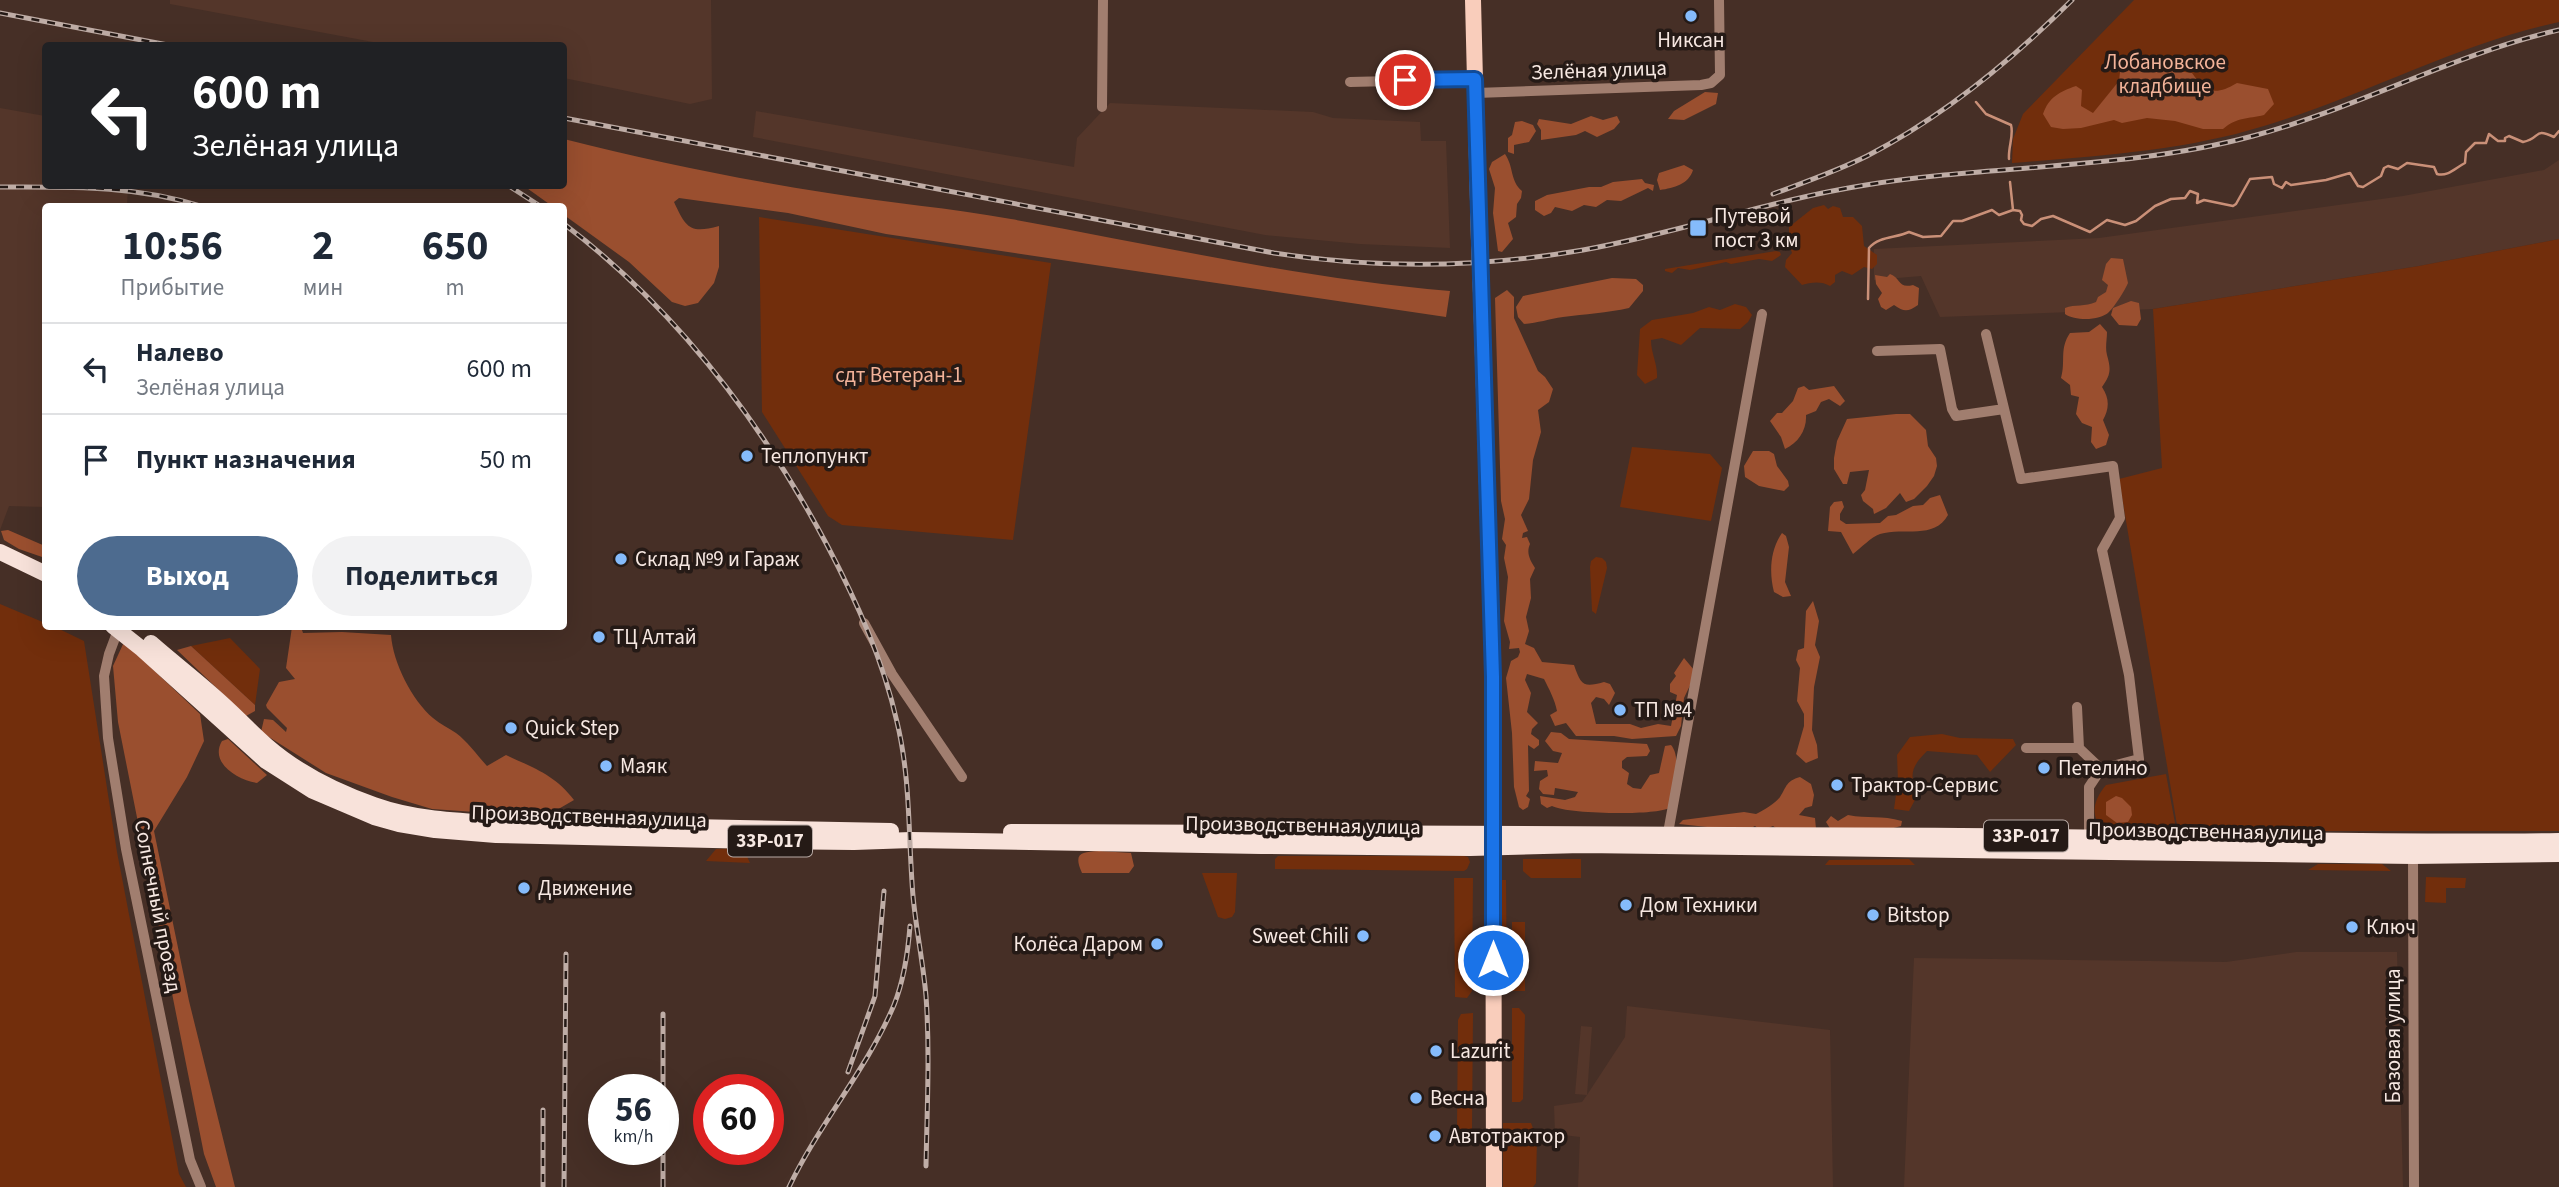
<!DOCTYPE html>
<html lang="ru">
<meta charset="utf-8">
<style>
body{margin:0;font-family:"Source Sans 3",sans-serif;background:#f2f2f3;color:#1f2937;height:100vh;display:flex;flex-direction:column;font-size:26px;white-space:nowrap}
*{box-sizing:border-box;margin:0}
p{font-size:23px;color:#747a83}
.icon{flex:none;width:38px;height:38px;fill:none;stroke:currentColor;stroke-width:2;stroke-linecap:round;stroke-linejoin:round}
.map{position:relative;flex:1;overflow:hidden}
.panel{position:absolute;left:42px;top:203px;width:525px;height:427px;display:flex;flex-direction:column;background:#fff;border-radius:7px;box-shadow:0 7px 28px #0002}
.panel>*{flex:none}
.guide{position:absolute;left:42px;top:42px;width:525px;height:147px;border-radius:7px;box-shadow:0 7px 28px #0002;background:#202124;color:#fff;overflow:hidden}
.speed{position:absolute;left:588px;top:1074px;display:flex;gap:14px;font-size:35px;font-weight:700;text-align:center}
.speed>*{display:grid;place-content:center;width:91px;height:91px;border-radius:50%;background:#fff;box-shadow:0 7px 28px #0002;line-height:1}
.speed small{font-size:18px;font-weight:400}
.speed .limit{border:10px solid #d22;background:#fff;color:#111}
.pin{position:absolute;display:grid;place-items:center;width:60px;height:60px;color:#fff;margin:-30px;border:4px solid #fff;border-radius:50%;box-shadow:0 2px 7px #0007}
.me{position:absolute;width:77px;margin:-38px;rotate:0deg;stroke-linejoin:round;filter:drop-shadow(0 0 5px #0008)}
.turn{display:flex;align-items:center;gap:24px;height:147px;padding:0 35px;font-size:32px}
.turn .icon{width:91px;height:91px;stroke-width:2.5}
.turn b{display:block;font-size:49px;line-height:60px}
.eta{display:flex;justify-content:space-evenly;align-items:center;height:119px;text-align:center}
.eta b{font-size:42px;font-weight:700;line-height:49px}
.primary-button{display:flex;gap:14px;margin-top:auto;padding:14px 35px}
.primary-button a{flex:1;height:80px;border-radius:42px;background:#4d6b8f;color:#fff;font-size:28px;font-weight:700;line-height:80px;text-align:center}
.primary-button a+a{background:#f2f2f3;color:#1f2937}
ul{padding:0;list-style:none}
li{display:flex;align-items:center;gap:21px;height:91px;padding:0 35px;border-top:2px solid #e0e1e3}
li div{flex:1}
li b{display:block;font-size:26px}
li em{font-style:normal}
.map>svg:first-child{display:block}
.built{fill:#54362a}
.green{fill:#722e0c}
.forest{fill:#9a4f2f}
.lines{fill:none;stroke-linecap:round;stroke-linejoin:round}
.stream{stroke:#ca9078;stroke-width:2.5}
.minor{stroke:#a17e6f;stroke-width:10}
.primary{stroke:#f9cdbb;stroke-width:16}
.trunk{stroke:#f8e2da;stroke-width:16}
.rail-casing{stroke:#bfada6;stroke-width:5}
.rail{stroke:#251a16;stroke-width:2.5;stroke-dasharray:8;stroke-linecap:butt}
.primary-bridge{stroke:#f9cdbb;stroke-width:16}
.route-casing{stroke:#114b97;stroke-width:18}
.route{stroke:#1a73e8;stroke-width:12}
.poi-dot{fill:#85bbfb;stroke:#251a16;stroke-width:2.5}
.labels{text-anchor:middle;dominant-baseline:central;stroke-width:7;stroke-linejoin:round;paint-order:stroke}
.shield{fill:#251a16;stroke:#b8aaa5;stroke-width:2}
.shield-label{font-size:19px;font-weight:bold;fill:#f7e8e2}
.poi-label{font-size:21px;fill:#f7e8e2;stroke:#251a16;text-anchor:start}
.park-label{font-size:21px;fill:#f3b399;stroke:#251a16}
.street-label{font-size:21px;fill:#f7e8e2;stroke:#251a16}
</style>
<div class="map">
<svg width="2559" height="1187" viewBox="0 0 2559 1187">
<rect width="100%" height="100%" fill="#462f26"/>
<path class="built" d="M170,0H711L712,99L690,104L564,78V46L389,45L170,4Z
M1110,103L1313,112L1333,118L1420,122L1421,141H1446L1450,248L1360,244L1265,235L753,137L756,111L1074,167L1077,138Z
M0,108L45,116L46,186H128L127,206H46L45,507L9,506L0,530Z
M2559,160V239L2419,266L2153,309L1940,317L1921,276L1874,280V249L2099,238L2403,196L2544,170Z
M2296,952H2397L2403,1187H1904L1914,958L2226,962Z
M1627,1006L1830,1030L1833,1187H1578L1580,1137L1555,1134L1554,1106L1582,1102L1587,1095L1575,1094L1581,1026L1592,1027L1587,1095L1625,1037Z"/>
<path class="green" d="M2134,0H2559V22C2456,44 2364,96 2264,126C2183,151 2097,156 2012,163L2013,139L2023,114Z
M1824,205L1828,209L1833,206L1840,208L1843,217H1853L1862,226L1864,246L1877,255V264L1872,269L1864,267L1852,275L1842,271L1835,275V282L1830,286C1822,281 1811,282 1802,285L1785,267L1786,260L1792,253L1789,244V227L1813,208Z
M759,217L1051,263L1013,540L842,525L828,516L762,412Z
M2559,239V831H2178L2119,479L2162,468L2153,309L2419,266Z
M1776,251L1780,252L1781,255L1772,261L1759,259L1731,264L1726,262L1690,270L1678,268L1672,273L1665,271V269Z
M1735,304L1746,307L1752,315L1748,322L1740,329L1700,328L1681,345L1662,338L1651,340C1651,354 1658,364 1657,378L1645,384L1637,375L1640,329L1652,320L1693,313L1709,307L1720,310Z
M1632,447L1710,454L1722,468L1711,521L1620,507Z
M1596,557L1602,558L1606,562L1607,568L1596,614L1592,611L1590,567L1591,561Z
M0,604L45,623L46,626L55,627L84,641L117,852L179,1174L186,1187H0Z
M230,638L260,669L255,705L191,646Z
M1942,734L1960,738L2013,739L2016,745L1990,772L1977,755L1927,751C1909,769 1911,774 1916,798L1909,811L1894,809L1898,781L1897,755L1910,737Z
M2166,774L2177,834L2105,833C2090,817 2092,802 2106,785Z
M739,848L745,852L750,863L706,861L716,849Z
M1278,856H1464L1468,857L1470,862L1467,869L1464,871L1275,869V859Z
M1523,859H1581V878H1531L1523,871Z
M1909,859L1915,865H1825L1829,860Z
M2318,864H2382L2391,871L2308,870Z
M1202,873H1237L1235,912L1232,917L1225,919L1218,917Z
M2426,877L2466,878L2465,888H2446V903L2425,902Z
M1454,878H1473L1472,991L1467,998L1455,997Z
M1500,880H1506L1507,994L1500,988Z
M1512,922H1525V991H1512Z
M1512,1008H1519L1525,1015L1523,1099L1520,1102H1512Z
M1473,1013L1472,1130H1457L1458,1020L1461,1014Z
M1503,1123H1531L1537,1139L1536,1183L1533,1187H1503Z"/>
<path class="forest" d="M2121,63L2192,73C2206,93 2215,96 2237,83L2268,89L2274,104L2264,115C2248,119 2237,117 2223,129H2203L2175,121L2147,118L2122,123L2114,120L2081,128L2063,129L2051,127L2043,114C2049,97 2059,92 2076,86L2082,90L2081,106L2093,113L2119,81Z
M1705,92L1718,93L1716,104L1684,120L1668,119L1674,111Z
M1591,116L1603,120L1617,116L1620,122L1614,129L1597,137L1585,131L1576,135L1541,140V130L1537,124L1539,119L1571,124Z
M1522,121L1533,125L1536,131L1529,142L1514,145V154L1508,152V138L1512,135L1515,122Z
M564,139C652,161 737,179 828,193C889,203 951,208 1011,219C1157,245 1302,279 1450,291L1446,317L886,234L788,213L679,198L674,202C686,228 690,234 719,226V267L714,283L698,303L685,306L672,302L629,262L564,215V206H552L524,186H564Z
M1505,154C1514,167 1510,181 1522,191L1521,198L1517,204L1516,217L1508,223L1513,239L1502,252L1498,251L1493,213L1495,188L1489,169L1492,162Z
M1684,165L1693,170C1689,184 1674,188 1660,190L1657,180L1659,173Z
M1642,179L1645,183L1654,185L1653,191L1648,188L1621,201L1607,200L1596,207L1584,205L1572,211L1555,207L1551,213L1544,216L1535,210V201L1547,195L1589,187H1601L1613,182Z
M2111,258L2123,259L2128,283C2125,290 2115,306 2109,312C2100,321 2075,321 2065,314V308C2075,304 2085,307 2096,302L2098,297L2106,292L2108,285L2102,280L2106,264Z
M1890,274C1901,278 1898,289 1913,285L1919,288L1918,305C1908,312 1904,312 1894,305L1886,310L1881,307L1878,299L1882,293L1876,284L1875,275L1887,277Z
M1612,278L1636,279L1643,285V291L1629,308C1607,313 1585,314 1563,317C1549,319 1538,323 1524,324L1518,317L1516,307L1523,296Z
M1507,290L1514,297V318L1538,371L1545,377L1553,389L1549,402L1538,410L1541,432L1533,460L1529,499L1521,515L1528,531L1523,533L1522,538L1527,537L1530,544C1526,553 1530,560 1535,568L1530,579L1531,598L1526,617L1529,631L1525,644L1534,648L1542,662L1574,665C1581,685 1583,688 1604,682L1610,684L1615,693L1609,705L1604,699L1596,697L1591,703L1596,724H1630L1641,728L1658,724L1671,726L1677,695L1670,692V684L1676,676L1674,673L1684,658L1694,670V677L1684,698L1681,726L1676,736L1632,739L1614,736H1576L1566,723L1555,726L1550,715L1557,711C1555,700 1549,689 1544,679L1527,674L1525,680L1531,693L1527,712L1538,723L1532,729L1531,734L1539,740V745L1534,749L1528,745L1529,791L1526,796L1530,799L1528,807L1523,810L1519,807L1514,787L1512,733L1506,678L1511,661L1518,657L1520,652L1519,648L1509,649L1510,642L1504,621L1508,577L1504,558L1506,545L1502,539L1505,519L1501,501L1495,298Z
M2131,301L2139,303L2141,319L2137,326L2119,325L2111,315L2113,308Z
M2100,324L2107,332C2107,339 2105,348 2107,355C2111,369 2111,375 2102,387C2110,399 2109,409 2103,420L2109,435L2106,445L2096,449L2091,442L2092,427L2082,423L2076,414L2079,397L2071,395L2070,385L2061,378C2066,361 2059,349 2070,333L2089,332Z
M1804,386L1809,390L1834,386L1845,401L1840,406L1829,399L1821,402L1816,411L1806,415C1807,430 1798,443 1785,449L1781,437L1770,421L1777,413H1782L1793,401L1798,388Z
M1896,414H1910L1926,430L1928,446L1936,458L1937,466L1934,476L1927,486L1914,499L1906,502L1900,493L1886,508L1874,514L1873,509L1863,501L1861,495L1865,490L1869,470L1850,472L1847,484H1843L1834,469V458L1837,441L1847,419Z
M1753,451H1769L1774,454L1777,466L1788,481L1789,486L1784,491L1759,486L1745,477L1744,466Z
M1940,495L1948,515C1934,540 1904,527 1880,534C1871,537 1861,548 1853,554L1841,532L1828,531L1830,507L1834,502L1842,501L1844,507L1840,514V520L1846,524L1880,523L1888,516L1896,515L1913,506L1923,505L1930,498Z
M8,530L45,546V558L19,549L4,540L1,531Z
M1782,533L1786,536L1789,547L1785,582L1791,596L1783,597L1774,592C1769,573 1770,550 1782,533Z
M1813,601L1819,621L1815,645L1820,657L1814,687L1812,730L1817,745L1818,758L1806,763L1796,754L1804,726V714L1797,701L1800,668L1796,660L1798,650L1804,648L1806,611Z
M292,627H301L303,633L342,632L391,635C393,663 412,700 433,718C440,724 449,728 456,733C468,742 477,755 487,766L506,755C534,768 555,775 574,800L555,811L534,813L504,814L432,809L392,797L326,773L261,732L264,719L273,720L286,732L287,728L267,708L266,705L279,682L295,679L286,668Z
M124,642L200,714L204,741L187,777L154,831L189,1001L235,1187H216L204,1154L118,722L113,666Z
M191,646L255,705V711L246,716L177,650Z
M1551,732L1561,733L1569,739L1647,744L1650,751L1647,756L1627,757L1622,761V768L1629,773L1627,784L1633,788L1641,789L1650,775L1659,773L1665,746L1671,745C1683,759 1672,791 1669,808C1654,816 1567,814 1552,806L1547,808L1541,804L1540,796L1565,800L1575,797L1578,792L1555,788L1554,795L1543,794L1539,789L1540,781L1548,776L1547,770L1534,771L1535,761L1558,763L1562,753L1553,751L1545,741Z
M228,739L267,775L257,783C238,780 209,763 222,741Z
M1800,777L1811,784L1814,795L1812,806L1805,808L1799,815L1815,818L1816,829L1782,832L1773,826L1761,831L1755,826L1745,831L1679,824L1683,820L1744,812L1756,814C1762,811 1776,803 1780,797C1787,786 1786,781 1800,777Z
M2116,796L2122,798L2131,807L2132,815L2128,822L2117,823L2106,815V802Z
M1848,815C1868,819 1881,815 1902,821L1901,826L1886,830H1831L1826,822L1831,816L1838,821Z
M1099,851L1131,853L1134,866L1129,873H1082C1073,853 1081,852 1099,851Z"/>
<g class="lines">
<path class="stream" d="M1976,102L1986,114L2011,125C2014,136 2008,147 2009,159
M2010,182L2013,210
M1868,299L1869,248C1879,236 1896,238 1909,232L1923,237L1941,236L1953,221H1962L1992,210L1999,215L2013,210L2020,211L2022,215L2021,220L2024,224L2032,226L2041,219L2053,216L2090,232L2107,220L2125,225L2136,221L2155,206L2171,199L2185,198L2190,191L2198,194L2197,203L2204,200L2233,206L2236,204L2250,179L2272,177L2274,184L2282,188L2286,182L2291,185L2326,180L2350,173L2358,186L2363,187L2381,176L2384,168L2388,166L2398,169L2407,163L2434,167L2437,174C2448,177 2455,168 2465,163L2466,152L2475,143H2486L2489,134L2498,141H2505V138L2509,136L2523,142C2542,138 2533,127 2554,137L2559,131"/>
<path class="minor" d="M1350,82L1475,79
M1476,93L1701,85L1711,83L1720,75L1719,0
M1102,107L1103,0
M1986,334L2021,479L2113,466L2120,518L2102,550L2129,675L2139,759L2101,769L2089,787V837
M1877,351L1940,349L1952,409L1956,416L2004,409
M864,623L892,674L962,777
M118,630L109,654L104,676L108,738L126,849L190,1160L201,1187
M2077,707L2079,748
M2026,748H2079L2101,769
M1668,833L1762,314
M2413,856L2414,1187"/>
<path class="primary" d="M1473,0L1479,241
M1481,293L1493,677L1494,1187"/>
<path class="trunk" d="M0,552L46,574
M113,626L142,649L266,761L313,791L374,817L399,824L435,830L496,835L756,841L854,842L911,840L1261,846L1470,848L1582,845L2413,856L2559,854
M151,643C176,665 204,686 228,709C241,721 253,734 267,746C297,772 337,792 374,805C413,819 455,821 496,823L891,831
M1011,832C1328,833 1644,833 1960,836C2160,837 2359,844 2559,841"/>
<defs>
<path id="rail" d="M0,13L173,46
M564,118L1274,253C1377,269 1480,268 1583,250C1679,233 1770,200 1866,185C1995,164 2126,170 2253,136C2358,108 2453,54 2559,30
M509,186L540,206
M0,187C68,187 135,185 200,206
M1773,194C1805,182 1837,171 1867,156C1944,116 2011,61 2072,0
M564,224C676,309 761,421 827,545C857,602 883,660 897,722C911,780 908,837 913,896C916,929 923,962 926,996C930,1052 927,1109 926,1166
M848,1072L875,996L884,891
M543,1110V1187
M663,1122V1014
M564,1187L566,954
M663,1187V1150
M789,1187C819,1124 867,1069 894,1005C904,980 908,952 910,926"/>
</defs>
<use href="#rail" class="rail-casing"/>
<use href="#rail" class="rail"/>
<path class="primary-bridge" d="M1479,241L1481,293"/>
</g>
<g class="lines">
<defs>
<path id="route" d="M1405,80L1475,79L1493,677V960"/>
</defs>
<use href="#route" class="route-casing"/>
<use href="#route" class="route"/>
</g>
<g class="poi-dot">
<circle cx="1691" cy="16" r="7"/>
<rect x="1689" y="219" width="18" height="18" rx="3.5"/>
<circle cx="747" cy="456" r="7"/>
<circle cx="621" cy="559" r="7"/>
<circle cx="599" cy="637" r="7"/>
<circle cx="1620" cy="710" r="7"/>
<circle cx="511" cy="728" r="7"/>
<circle cx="606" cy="766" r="7"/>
<circle cx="2044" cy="768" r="7"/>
<circle cx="1837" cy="785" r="7"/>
<circle cx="524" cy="888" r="7"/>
<circle cx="1626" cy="905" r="7"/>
<circle cx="1873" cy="915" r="7"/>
<circle cx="2352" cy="927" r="7"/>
<circle cx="1363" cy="936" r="7"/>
<circle cx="1157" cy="944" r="7"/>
<circle cx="1436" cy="1051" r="7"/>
<circle cx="1416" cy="1098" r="7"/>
<circle cx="1435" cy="1136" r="7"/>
</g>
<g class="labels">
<g class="shield">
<rect x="1984" y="820.5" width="84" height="31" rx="5"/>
<rect x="728" y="825.5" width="84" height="31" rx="5"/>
</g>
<g class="shield-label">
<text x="2026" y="836">33Р-017</text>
<text x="770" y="841">33Р-017</text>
</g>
<g class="poi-label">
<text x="1691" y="40" text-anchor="middle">Никсан</text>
<text x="1714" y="216">Путевой<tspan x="1714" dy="24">пост 3 км</tspan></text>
<text x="761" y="456">Теплопункт</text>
<text x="635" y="559">Склад №9 и Гараж</text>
<text x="613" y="637">ТЦ Алтай</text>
<text x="1634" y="710">ТП №4</text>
<text x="525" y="728">Quick Step</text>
<text x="620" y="766">Маяк</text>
<text x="2058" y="768">Петелино</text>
<text x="1851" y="785">Трактор-Сервис</text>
<text x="538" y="888">Движение</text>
<text x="1640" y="905">Дом Техники</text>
<text x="1887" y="915">Bitstop</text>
<text x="2366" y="927">Ключ</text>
<text x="1349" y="936" text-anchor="end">Sweet Chili</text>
<text x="1143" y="944" text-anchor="end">Колёса Даром</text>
<text x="1450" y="1051">Lazurit</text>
<text x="1430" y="1098">Весна</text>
<text x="1449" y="1136">Автотрактор</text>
</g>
<g class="park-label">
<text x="2165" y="62">Лобановское<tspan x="2165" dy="24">кладбище</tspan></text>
<text x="899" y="375">сдт Ветеран-1</text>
</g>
<g class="street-label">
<text transform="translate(1599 70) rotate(-2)">Зелёная улица</text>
<text transform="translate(589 816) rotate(2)">Производственная улица</text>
<text transform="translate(1303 825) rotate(1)">Производственная улица</text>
<text transform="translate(2206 831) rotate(1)">Производственная улица</text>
<text transform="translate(158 906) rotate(79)">Солнечный проезд</text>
<text transform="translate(2393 1036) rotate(-90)">Базовая улица</text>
</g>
</g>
</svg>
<div class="speed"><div>56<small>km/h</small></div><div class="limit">60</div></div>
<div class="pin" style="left:1405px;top:80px;background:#d93025"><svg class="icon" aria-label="arrive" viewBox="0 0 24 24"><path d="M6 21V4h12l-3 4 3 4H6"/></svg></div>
<svg class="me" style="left:1493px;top:960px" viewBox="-20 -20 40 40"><circle r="17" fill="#1a73e8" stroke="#fff" stroke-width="3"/><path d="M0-11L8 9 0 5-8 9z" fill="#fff"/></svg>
<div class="guide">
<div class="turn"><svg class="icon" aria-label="left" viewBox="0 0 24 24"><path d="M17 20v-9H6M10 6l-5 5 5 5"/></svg><div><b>600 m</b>Зелёная улица</div></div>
</div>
<section class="panel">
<div class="eta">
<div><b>10:56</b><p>Прибытие</p></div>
<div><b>2</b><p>мин</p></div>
<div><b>650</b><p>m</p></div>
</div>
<ul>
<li><svg class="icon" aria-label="left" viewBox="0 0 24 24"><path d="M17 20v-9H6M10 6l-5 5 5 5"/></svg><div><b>Налево</b><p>Зелёная улица</p></div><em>600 m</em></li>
<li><svg class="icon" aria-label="arrive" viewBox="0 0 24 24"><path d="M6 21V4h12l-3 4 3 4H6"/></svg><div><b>Пункт назначения</b></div><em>50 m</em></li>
</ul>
<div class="primary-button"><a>Выход</a><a>Поделиться</a></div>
</section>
</div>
